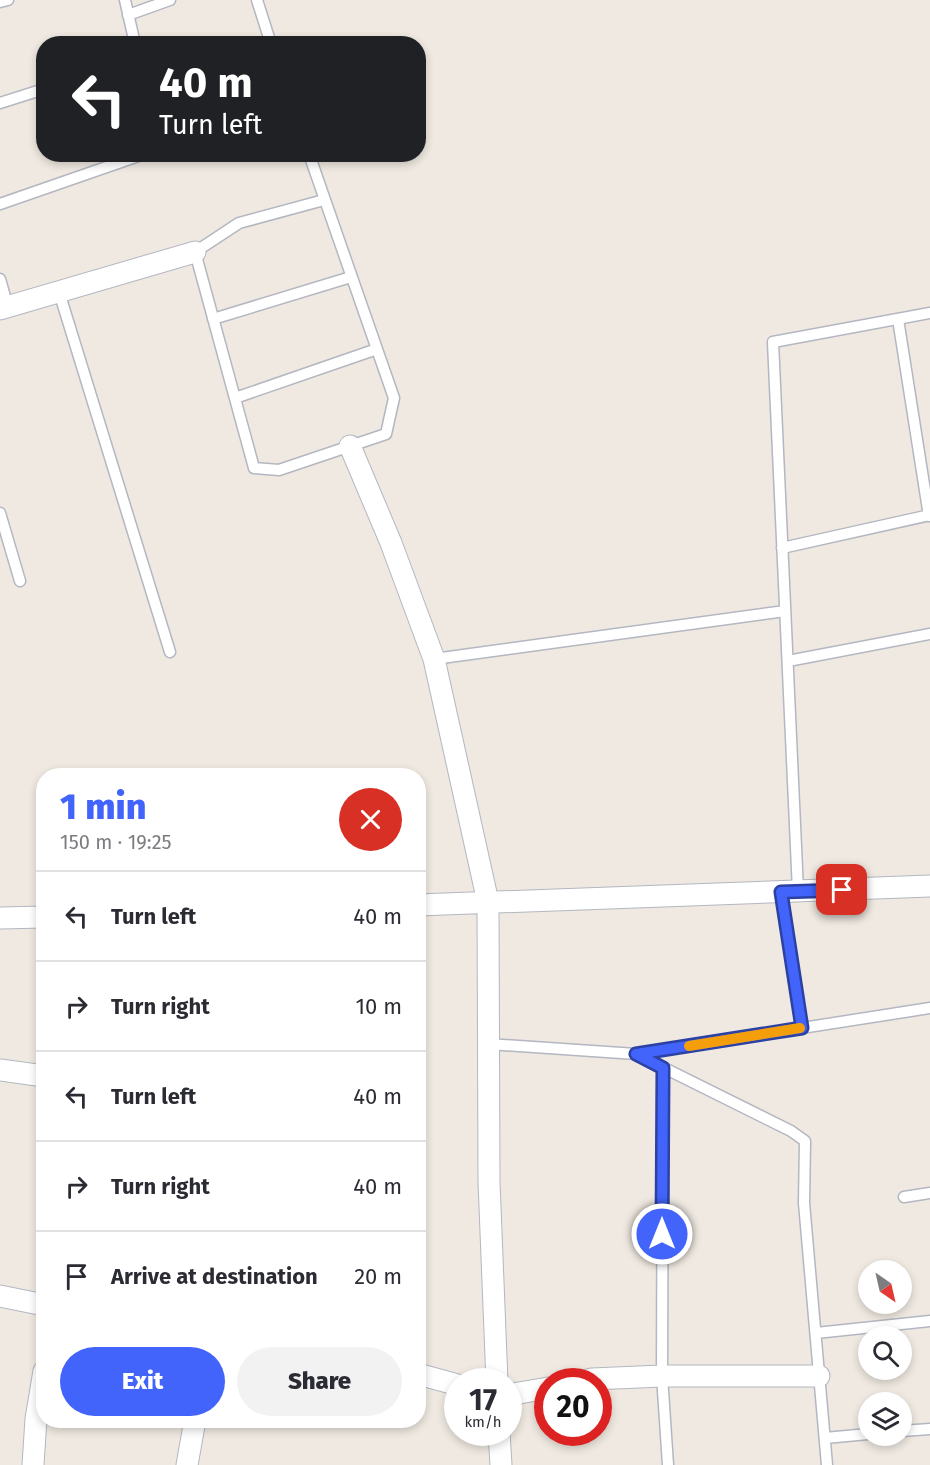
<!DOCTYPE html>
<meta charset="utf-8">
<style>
body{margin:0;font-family:"Fira Sans",sans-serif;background:#f2f2f3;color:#2b2b33;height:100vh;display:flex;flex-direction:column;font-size:22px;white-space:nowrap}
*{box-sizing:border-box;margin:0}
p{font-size:20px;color:#7c7c81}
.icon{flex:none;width:33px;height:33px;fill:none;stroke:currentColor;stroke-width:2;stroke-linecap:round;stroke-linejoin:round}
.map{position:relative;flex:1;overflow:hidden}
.sheet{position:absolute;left:36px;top:768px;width:390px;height:660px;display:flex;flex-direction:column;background:#fff;border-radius:24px;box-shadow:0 3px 9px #0003}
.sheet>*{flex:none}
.hud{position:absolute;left:36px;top:36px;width:390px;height:126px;border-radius:24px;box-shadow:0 3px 9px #0003;background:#202124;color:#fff;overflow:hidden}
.needle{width:39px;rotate:146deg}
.buttons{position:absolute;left:858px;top:1260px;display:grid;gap:12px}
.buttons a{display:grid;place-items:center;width:54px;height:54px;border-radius:50%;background:#fff;box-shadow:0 3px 9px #0003;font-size:30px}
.speed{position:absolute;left:444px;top:1368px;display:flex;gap:12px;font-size:30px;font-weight:700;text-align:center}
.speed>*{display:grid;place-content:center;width:78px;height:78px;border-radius:50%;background:#fff;box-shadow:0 3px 9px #0003;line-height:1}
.speed small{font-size:15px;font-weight:400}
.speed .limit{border:9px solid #d22;background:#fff;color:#111}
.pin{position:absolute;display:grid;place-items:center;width:51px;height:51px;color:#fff;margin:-26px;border-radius:12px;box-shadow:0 3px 9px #0006}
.me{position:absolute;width:66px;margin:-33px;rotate:0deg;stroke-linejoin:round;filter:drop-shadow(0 0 4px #0008)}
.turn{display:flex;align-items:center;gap:21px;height:126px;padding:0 24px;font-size:27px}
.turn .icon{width:78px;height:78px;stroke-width:2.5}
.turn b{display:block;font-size:42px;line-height:51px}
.round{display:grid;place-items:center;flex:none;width:63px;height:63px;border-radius:32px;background:#f2f2f3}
.head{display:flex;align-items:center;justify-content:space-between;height:102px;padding:0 24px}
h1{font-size:36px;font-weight:800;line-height:45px;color:#4264fb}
.primary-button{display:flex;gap:12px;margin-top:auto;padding:12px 24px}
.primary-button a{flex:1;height:69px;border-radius:36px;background:#4264fb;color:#fff;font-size:24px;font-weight:800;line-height:69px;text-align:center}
.primary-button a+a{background:#f2f2f3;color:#2b2b33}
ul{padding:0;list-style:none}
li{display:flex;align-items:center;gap:18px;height:90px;padding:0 24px;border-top:2px solid #e1e1e2}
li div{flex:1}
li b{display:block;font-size:22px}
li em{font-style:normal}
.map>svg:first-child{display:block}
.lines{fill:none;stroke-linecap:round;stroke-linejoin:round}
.lane-casing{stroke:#b4b7c1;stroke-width:13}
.street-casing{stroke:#b4b7c1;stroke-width:23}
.lane{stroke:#fff;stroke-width:10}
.street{stroke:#fff;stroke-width:21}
.route-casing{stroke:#2b41a3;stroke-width:15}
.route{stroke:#4264fb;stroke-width:10}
.slow{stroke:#f59e0b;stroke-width:10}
</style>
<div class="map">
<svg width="930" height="1465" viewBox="0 0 930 1465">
<rect width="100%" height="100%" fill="#efe9e1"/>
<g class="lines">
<defs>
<path id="lane" d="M125,0L135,44
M257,0L271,44
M0,2L8,0
M128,15L170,0
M0,103L44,89
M309,154L394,398L386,434L279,470L254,468L195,252L239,223L324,200
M0,204L144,154
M0,279L8,307
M59,292L170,652
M213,319L351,277
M898,319L929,516
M235,398L377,349
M0,513L20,581
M782,548L930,515
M434,659L785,611
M788,661L930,634
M798,891L773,342L930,313
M781,892L802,1028
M488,1044L636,1054L791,1131L805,1141L804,1203L827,1465
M636,1054L930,1008
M663,1068L662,1376L668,1465
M904,1197L930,1193
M816,1333L930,1321
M902,1431L930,1429
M825,1438L868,1434"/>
<path id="street" d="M0,309L195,252
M350,446L391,543L434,659L488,902L489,1182L497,1382
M418,905L930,886
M0,918L44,917
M0,1070L44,1076
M0,1296L44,1305
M418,1374L458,1385
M580,1382L592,1379L662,1376H819
M508,1395L548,1388
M499,1432L501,1465
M33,1465L36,1419L44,1371
M187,1465L195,1420"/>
</defs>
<use href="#lane" class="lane-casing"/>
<use href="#street" class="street-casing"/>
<use href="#lane" class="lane"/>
<use href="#street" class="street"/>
</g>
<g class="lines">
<defs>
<path id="route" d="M662,1234L663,1068L636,1054L802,1028L781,892L842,890"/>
</defs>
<use href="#route" class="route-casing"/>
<use href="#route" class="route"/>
<path class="slow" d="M689,1046L800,1028"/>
</g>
</svg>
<div class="buttons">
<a><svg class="needle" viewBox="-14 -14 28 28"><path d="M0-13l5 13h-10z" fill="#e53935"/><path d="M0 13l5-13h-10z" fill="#7c7c81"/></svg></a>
<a><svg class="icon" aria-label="search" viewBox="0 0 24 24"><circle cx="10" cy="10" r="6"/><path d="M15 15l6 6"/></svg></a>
<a><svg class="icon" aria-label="layers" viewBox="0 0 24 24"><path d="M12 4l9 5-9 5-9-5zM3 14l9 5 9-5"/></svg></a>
</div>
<div class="speed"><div>17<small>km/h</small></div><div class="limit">20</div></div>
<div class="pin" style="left:842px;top:890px;background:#d93025"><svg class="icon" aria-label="arrive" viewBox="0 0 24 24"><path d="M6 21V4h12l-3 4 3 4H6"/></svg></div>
<svg class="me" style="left:662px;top:1234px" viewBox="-20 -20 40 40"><circle r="17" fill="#4264fb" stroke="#fff" stroke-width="3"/><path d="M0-11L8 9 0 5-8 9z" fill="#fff"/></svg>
<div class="hud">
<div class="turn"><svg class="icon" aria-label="left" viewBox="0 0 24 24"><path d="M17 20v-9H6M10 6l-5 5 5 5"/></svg><div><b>40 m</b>Turn left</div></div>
</div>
<section class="sheet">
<div class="head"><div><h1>1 min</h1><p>150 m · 19:25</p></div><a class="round" style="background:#d93025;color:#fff"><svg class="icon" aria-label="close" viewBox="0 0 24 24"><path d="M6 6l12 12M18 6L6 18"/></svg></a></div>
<ul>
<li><svg class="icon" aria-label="left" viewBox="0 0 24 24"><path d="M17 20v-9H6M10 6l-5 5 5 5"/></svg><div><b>Turn left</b></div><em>40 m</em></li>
<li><svg class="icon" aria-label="right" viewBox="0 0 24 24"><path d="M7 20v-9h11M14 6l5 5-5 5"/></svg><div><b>Turn right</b></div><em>10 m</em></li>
<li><svg class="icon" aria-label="left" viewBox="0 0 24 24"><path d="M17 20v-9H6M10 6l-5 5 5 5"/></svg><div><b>Turn left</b></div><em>40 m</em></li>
<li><svg class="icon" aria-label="right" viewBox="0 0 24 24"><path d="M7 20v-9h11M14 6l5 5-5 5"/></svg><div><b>Turn right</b></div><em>40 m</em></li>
<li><svg class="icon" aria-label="arrive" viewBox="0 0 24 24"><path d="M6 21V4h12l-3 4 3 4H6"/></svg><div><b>Arrive at destination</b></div><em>20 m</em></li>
</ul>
<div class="primary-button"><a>Exit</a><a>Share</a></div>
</section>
</div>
